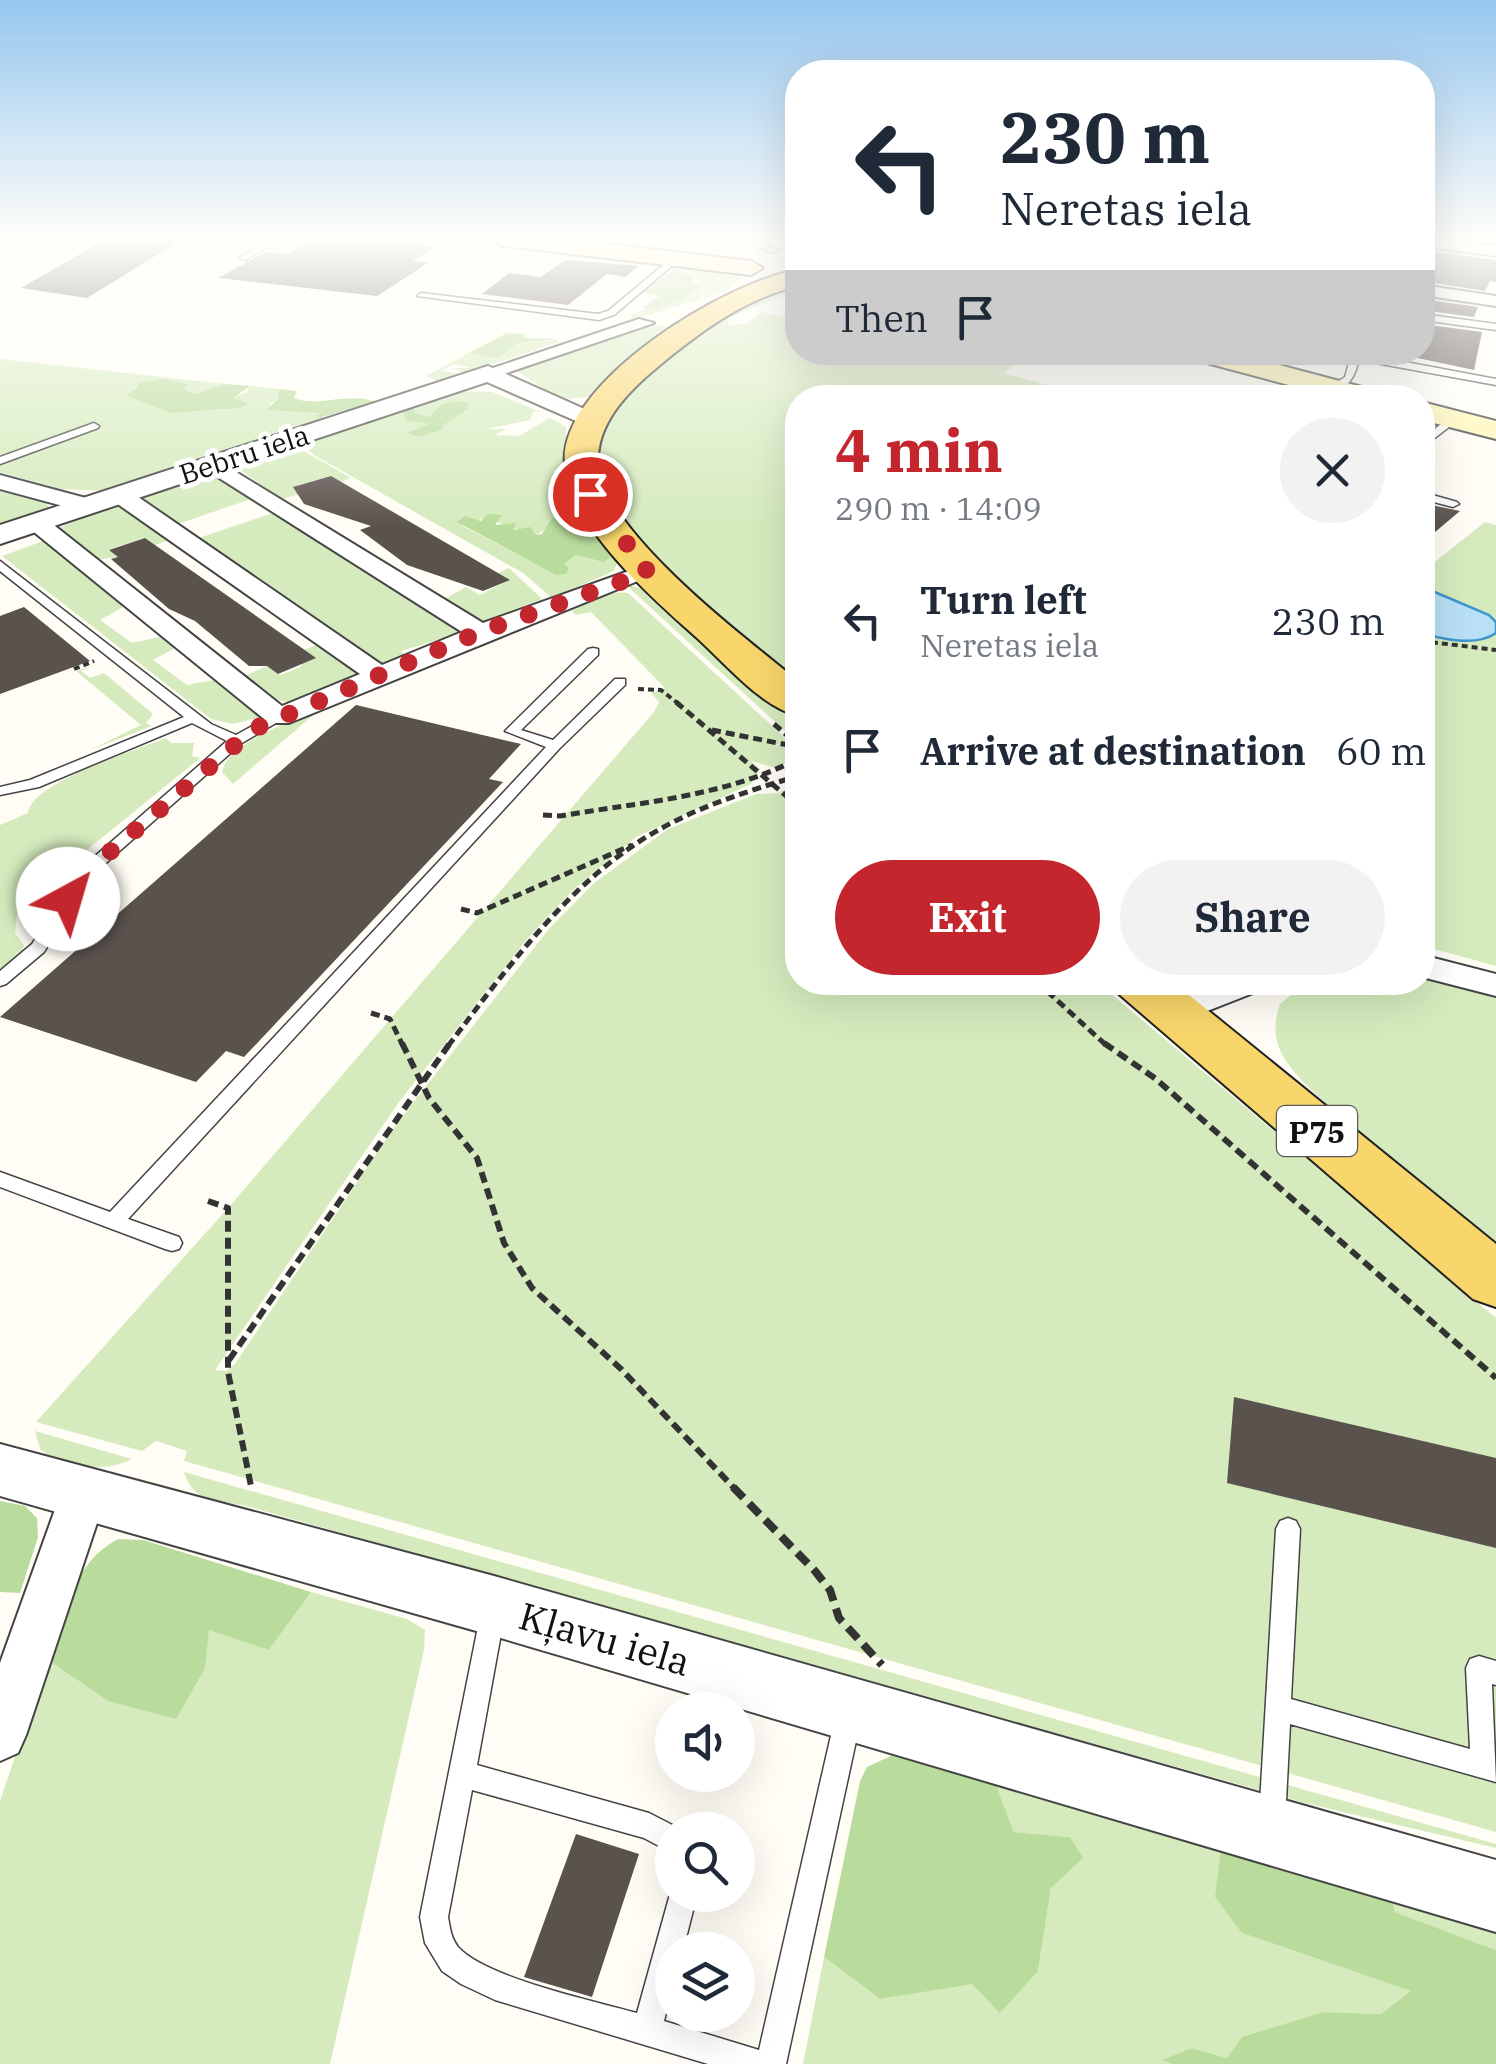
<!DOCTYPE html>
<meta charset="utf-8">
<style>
body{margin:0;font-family:"IBM Plex Serif",serif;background:#f2f2f3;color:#1f2937;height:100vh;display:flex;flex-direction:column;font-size:38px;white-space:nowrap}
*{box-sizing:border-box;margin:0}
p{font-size:32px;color:#747a83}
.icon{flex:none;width:55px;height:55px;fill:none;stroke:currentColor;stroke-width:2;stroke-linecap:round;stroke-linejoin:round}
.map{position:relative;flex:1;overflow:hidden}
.panel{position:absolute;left:785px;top:385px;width:650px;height:610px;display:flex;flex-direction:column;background:#fff;border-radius:40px;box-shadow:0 10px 40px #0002}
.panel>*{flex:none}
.guide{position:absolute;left:785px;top:60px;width:650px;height:305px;border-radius:40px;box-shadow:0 10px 40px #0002;background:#fff;color:#1f2937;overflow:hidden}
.buttons{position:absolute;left:655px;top:1692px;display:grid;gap:20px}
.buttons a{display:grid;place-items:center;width:100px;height:100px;border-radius:50%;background:#fff;box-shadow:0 10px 40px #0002;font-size:50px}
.pin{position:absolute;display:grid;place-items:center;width:85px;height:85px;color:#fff;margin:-42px;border:5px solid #fff;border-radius:50%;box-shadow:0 2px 10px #0007}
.me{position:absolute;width:110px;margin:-55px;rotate:39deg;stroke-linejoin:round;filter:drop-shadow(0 0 8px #0008)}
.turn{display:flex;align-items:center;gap:35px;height:210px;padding:0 50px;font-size:45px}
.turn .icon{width:130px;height:130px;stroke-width:2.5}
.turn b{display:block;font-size:70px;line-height:85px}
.then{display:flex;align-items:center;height:95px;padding:0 50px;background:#0003;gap:20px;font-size:38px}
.round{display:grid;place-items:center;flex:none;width:105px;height:105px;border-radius:52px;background:#f2f2f3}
.head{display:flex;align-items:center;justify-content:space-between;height:170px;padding:0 50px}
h1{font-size:60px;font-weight:700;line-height:75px;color:#c4262e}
.button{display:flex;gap:20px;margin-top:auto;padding:20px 50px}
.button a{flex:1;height:115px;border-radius:60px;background:#c4262e;color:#fff;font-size:40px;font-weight:700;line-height:115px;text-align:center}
.button a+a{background:#f2f2f3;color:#1f2937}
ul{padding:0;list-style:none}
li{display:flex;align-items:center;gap:30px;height:130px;padding:0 50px}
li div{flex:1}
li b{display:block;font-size:38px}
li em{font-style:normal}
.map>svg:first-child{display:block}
.green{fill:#d5ebbd}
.forest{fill:#b9dc9c}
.water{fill:#b9e0f7;stroke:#3f96cf;stroke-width:2.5}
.building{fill:#5a524d}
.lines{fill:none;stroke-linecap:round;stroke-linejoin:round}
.service-casing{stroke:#444;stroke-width:3}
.minor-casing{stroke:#444;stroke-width:4}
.tertiary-casing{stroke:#444;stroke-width:4}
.secondary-casing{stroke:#333;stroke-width:4}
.primary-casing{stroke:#222;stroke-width:4}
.path-far4{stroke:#333;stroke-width:2.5;stroke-dasharray:5 2.5;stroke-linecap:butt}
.path-far3{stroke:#333;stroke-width:4;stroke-dasharray:6 4;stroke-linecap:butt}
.path-far2{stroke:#333;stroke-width:5;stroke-dasharray:9 5;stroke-linecap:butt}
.path-far1{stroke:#333;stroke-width:6;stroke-dasharray:11 6;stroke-linecap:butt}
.path{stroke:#333;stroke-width:8;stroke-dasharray:15 8;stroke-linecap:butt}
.service{fill:#fff;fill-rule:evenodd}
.minor{fill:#fff;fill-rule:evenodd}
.tertiary{fill:#fff;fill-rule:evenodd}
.secondary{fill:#fff6b0;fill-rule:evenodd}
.primary{fill:#f9d66b;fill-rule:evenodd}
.route{stroke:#c4262e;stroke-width:18;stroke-dasharray:0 32.4}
.labels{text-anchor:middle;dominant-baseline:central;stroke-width:10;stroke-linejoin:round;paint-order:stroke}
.far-street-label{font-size:28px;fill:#111;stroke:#fff}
.shield{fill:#fff;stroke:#585858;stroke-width:2.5}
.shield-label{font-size:30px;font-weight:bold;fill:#111}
.near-street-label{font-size:38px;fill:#111;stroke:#fff}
</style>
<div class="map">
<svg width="1496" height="2064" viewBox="0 0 1496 2064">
<rect width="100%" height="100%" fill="#fffdf5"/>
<path class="green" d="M683,265L741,273L742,278L727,291L705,298L702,290V299L634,319L630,315L692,293L699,285L702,290L696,276L678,267Z
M797,283V290L728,318L729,325L747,324L762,312L797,320L798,352H899L929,358C950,343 991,358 1016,363L1004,373L1055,387L1047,398H798L797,680C749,638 597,524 595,460C594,426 631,386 655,366C699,331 743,299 797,283Z
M650,324L677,328L643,348L591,397L559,399L516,370Z
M556,340L559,342L466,373L451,368H471L453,364L442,371L462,374L439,382L426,376L469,353L496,358L517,343Z
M0,359L225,384L195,394L163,379L135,386L131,397L182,412L229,409L234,396L247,393L250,386L279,389V399L269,404L273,408L269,410L317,411L323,413V420L109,491L62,489L0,472Z
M453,391L492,392L541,412L534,411L530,420L486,429H506L495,435L519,436L550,418L566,427V482L584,518L564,516L535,536L486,518L461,525L553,573L576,555L603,562L611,553L605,546L609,547L618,560L614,571L552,598L523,573L314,455L299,442Z
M291,444L351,478L341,482L331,476L298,485L301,494L281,499L236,467Z
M213,471L254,498L172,526L133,499Z
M0,491L45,501L51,510L0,528Z
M122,502L175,538L155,545L145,538L109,549L118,557L94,560L54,530Z
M273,513L456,628L460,633L401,651L405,655L385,664L377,662L193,540Z
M1485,522L1496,525V966L1423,946L1422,564L1431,565Z
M46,540L125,606L100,620L132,643L164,636L177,647L153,660L187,685L219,679L262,717L233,724L211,719L2,556Z
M509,568L542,599L484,621L443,600L466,587L480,595L509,580L498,573Z
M625,584L650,591L797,717V742Z
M607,592L628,593L795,747L764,742L797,749V757L776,768L751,761L760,769L751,784L636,837L573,890L528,938L399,1102L215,1370L226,1371L235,1364L395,1126L548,930L594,883L668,829L756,794L778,793L797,783L798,982L1098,983L1496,1318V1832L184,1461L187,1451L156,1441L142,1451L36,1422L228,1208L654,712L659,702L651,693L665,688L591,612L576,615L572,611Z
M326,641L366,672L289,702L275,700L244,676L267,666L280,675L301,667L304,650Z
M95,665L81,671L90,678L104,673L153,714L146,723L152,726L90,750L141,725L76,671Z
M318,711L233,784L222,772C228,742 292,721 318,711Z
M166,738L171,743H194L192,756L200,758L18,906L15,933L24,945L21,956L0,974V825L28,813C31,782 137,750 166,738Z
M1423,978L1496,997V1261L1305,1084C1281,1058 1268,1039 1280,1004L1306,983L1422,982Z
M35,1431L132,1459C104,1473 64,1469 40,1449Z
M184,1472L1496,1844V1848L1309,1804L246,1506C219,1499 194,1505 184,1472Z
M311,1592L407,1619L425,1630L424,1650L330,2064H0V1801L48,1660L108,1701L205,1668L208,1629L269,1650Z
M993,1777L1222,1842L1242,1933L1412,1991L1381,2014L1324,2012L1227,2058L1192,2048L1164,2061L1172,2064H803L824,1957L880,1999L1038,1971L1051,1888L1070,1837L1014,1832Z
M1389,1890L1496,1923V1950L1395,1912Z"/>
<path class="forest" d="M675,269L696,276L692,281L699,285C692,296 665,311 643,308L659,296L643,292Z
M507,333L525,334L524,338L556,339L518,343L496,358L469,353Z
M163,379L187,384L184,389L195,394L225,384L250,386L233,398L248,404L240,408L172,413L127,396L140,383Z
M279,389L297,391L294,398C317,408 348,391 376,402L314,419L321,413L266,410L278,399Z
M460,401L468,403V409L442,426L444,429L419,437L407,433L429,424L406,420L402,410L413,408L415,413L429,417L442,404Z
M488,514L502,515L495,525L516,523L514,530L530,527L536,535L542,534L552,518H584L612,557L603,562L576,555L564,564L569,568L566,574L556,575L457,522L465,516L481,521Z
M0,1501L25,1506L37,1518L38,1537L20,1593L0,1592Z
M118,1539L143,1540L311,1592L269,1650L209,1630L205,1668L176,1719L108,1701L48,1660C64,1615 73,1562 118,1539Z
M899,1752L993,1777L1014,1832L1070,1837L1083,1858L1051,1888L1038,1971L1000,2013L972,1984L880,1999L824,1957L860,1781L867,1767Z
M1222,1842L1389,1890L1395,1912L1496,1950V2064H1172L1162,2060L1192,2048L1227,2058L1242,2037L1324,2012L1381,2014L1411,1991L1242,1933L1215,1897Z"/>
<path class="water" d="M1423,587L1489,615L1496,622V633C1476,647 1445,639 1423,634Z"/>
<path class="building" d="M106,239H183L87,298L21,288Z
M313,239H371L435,247L413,261L428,263L377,296L218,278L266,252L289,254Z
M1422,250L1496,260V282L1490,281L1485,291L1422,281Z
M565,260L639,266L625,277L607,274L568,305L482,294L509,273L541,277Z
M1422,299L1478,307L1474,317L1422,310Z
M1422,324L1482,332L1474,370L1408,356L1422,352Z
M331,476L381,505L510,580L483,591L407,565L360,530L371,526L304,504L293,487Z
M1422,503L1460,511L1422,543Z
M145,538L299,646L316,658L278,674L267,666H249L195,621L169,609L111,559L118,557L109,550Z
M24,607L90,661L0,694V616Z
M356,705L521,744L489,779L503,782L244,1057L226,1051L196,1082L0,1017Z
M1234,1397L1496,1458V1548L1227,1483Z
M576,1834L639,1854L592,1997L524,1977Z"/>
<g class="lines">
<defs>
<path id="service" d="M269,239H279L246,260L239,258Z
M737,239H750L779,251L772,253Z
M673,257L680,259L614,315L599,320L417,296L421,293L598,314L608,311Z
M1422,314L1496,324V330L1422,320Z
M1352,352L1496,379V385L1359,360C1355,375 1349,390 1331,390V386L1345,377Z
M1450,417L1459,419L1422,448V439Z
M94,423L99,426L98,428L0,464V457Z
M1422,492L1457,502L1459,504L1453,507L1422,499Z
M0,561L211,724L236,735L274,714L279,713L286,717L242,743L90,877L44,952L6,984L0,986V971L32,944L78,871L227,741L192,723L39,787L0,795V787L30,780L184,717L0,571Z
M593,648L598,649V655L521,730L553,740L615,679H625V685L560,748L128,1219L179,1237L182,1243L179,1249L172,1251L165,1249L0,1187V1172L110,1212L546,747L505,731L588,649Z
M1288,1518L1296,1521L1300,1529L1291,1699L1470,1749L1466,1668L1470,1659L1479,1656L1496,1661V1685L1492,1684L1496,1782L1290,1724L1285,1821L1282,1831L1272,1834L1262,1831L1259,1821L1276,1529L1280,1521Z
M493,1600L502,1604L505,1612L477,1765L649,1813L682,1830H672V1853L644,1838L472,1790L448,1917C450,1928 451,1938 458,1947C486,1978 594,2001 637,2013L672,1887V1895H697L683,1950H672V1989L664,2021L759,2050L835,1718L839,1709L848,1705L857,1709L861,1718L786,2064H708L495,2000L461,1984L442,1971L425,1943L420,1917L481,1612L484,1604Z"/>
<path id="minor" d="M1422,239L1496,246V256L1422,246Z
M1422,285L1496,296V306L1422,295Z
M639,319L654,323L495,377L478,373Z
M213,458L483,623L640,567H656L660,572L289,723H269L29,528V518H45L282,706L360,674L112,500V490H128L382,665L462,632L205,469V459Z
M0,475L97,501L100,506L89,513L0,489Z
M1422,955L1496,974V996L1422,977Z
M1216,982H1266L1261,990L1174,1024L1162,1020L1157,1012L1162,1004Z
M84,1472L100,1478L107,1493L26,1735L18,1753L0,1761V1663L61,1493L68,1478Z"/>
<path id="tertiary" d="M488,366L607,419L594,427L585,425L487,382L0,544V525Z
M0,1444L494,1576L1496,1860V1932L494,1636L0,1496Z"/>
<path id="secondary" d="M492,239H566L751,261L763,268L751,275L503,246Z
M1184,352H1230L1381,392L1385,398H1337L1188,358Z
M1422,402L1496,421V439L1422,420Z"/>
<path id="primary" d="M798,270V286C746,298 700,332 660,365C632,388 599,419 598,458C597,528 746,638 798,681V716C761,707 724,662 696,637C652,598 571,527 565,465C556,383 729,280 798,270Z
M1112,982H1173L1496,1244V1307L1473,1299L1119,994Z"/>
</defs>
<use href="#service" class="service-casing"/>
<use href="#minor" class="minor-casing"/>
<use href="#tertiary" class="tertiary-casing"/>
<use href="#secondary" class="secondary-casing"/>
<use href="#primary" class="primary-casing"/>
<path class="path-far4" d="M422,239L478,243"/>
<path class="path-far3" d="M1422,641L1496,650
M74,669L94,661
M638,689L661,690L680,705"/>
<path class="path-far2" d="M676,702L798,806
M774,724L798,745
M712,730L798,747
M543,815L560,816C642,802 723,797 798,759
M461,909L477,913L632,845
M1037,982L1107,1046
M371,1013L390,1019L403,1046
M448,1046C509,966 572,877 662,828C705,804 752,790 798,776"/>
<path class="path-far1" d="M402,1043L429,1098L477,1158L504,1243L532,1288L621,1369L735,1489
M1104,1043L1156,1079L1496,1378
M208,1201L228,1208V1372L251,1486
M229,1360L450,1043"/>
<path class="path" d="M733,1487L815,1571L830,1590L839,1618L882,1665"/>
<use href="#service" class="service"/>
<use href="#minor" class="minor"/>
<use href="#tertiary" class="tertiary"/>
<use href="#secondary" class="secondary"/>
<use href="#primary" class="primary"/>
</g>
<linearGradient id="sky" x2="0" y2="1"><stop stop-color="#95c6ee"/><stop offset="0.45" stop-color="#fffefa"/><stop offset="1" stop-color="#fffefa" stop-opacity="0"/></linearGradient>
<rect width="1496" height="528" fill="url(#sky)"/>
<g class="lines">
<path class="route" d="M68,899L84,874L254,729L480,632L648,572L590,494"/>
</g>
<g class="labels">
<g class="far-street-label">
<text transform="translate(244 454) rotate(-18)">Bebru iela</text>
</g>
<rect class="shield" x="1277" y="1106" width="80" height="50" rx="8"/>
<g class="shield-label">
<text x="1317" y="1131">P75</text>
</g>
<g class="near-street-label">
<text transform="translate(605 1638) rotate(16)">Kļavu iela</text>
</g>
</g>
</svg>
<div class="buttons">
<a><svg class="icon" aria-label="sound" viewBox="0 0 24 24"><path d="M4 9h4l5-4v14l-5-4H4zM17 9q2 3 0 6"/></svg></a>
<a><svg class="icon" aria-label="search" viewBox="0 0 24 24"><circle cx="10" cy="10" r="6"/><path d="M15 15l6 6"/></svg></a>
<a><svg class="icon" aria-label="layers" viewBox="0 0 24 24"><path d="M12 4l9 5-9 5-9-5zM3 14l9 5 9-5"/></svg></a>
</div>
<div class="pin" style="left:590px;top:494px;background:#d93025"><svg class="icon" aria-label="arrive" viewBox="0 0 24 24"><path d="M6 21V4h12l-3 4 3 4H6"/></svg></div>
<svg class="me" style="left:68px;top:899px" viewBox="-20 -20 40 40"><circle r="19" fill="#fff"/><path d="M0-13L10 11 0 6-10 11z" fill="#c4262e"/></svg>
<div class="guide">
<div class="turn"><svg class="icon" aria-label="left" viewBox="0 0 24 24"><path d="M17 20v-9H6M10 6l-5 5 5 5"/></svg><div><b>230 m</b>Neretas iela</div></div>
<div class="then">Then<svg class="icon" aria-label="arrive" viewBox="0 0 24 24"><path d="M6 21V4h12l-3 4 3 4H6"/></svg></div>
</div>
<section class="panel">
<div class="head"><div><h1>4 min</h1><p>290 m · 14:09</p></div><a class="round"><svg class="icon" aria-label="close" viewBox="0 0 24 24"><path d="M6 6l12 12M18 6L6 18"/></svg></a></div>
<ul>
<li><svg class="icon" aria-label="left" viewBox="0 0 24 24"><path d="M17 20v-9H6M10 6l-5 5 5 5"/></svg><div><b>Turn left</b><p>Neretas iela</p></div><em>230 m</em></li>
<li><svg class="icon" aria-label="arrive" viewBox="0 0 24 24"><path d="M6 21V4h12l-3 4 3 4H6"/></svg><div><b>Arrive at destination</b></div><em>60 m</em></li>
</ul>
<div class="button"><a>Exit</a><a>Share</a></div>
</section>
</div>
